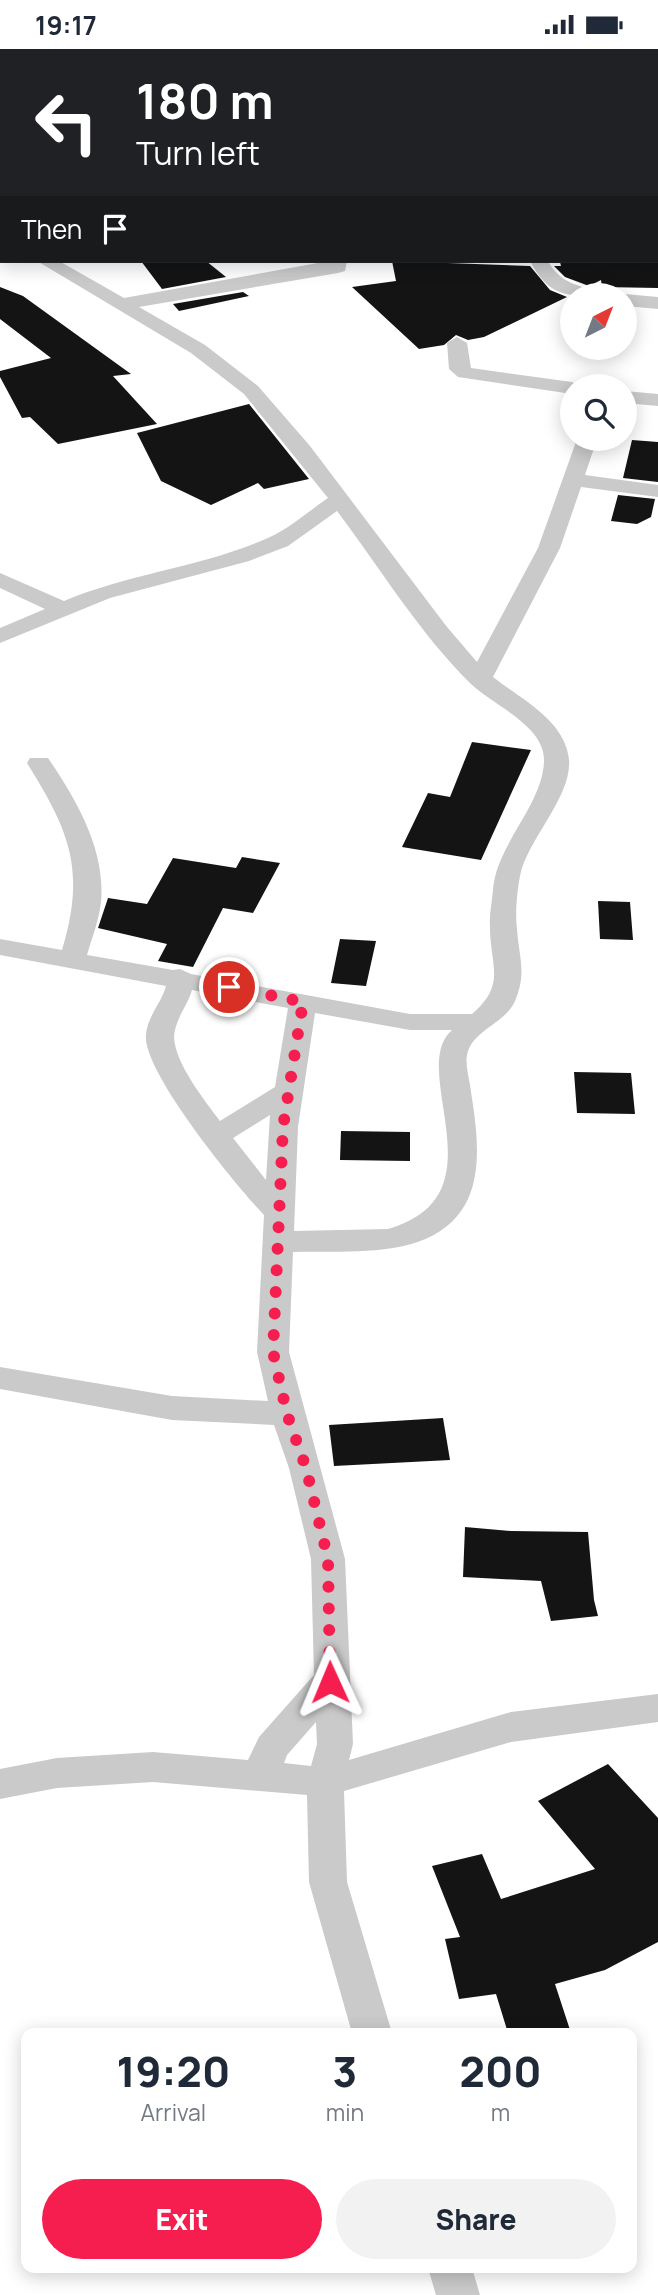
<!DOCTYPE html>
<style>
body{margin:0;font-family:Manrope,sans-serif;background:#f2f2f3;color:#1f2937;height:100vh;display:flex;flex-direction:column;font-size:26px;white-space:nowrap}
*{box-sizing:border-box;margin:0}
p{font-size:23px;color:#747a83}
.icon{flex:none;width:38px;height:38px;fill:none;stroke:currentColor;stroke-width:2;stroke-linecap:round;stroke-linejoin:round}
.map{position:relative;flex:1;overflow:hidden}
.sheet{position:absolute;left:21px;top:1979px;width:616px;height:245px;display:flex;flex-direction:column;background:#fff;border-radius:14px;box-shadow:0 4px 18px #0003}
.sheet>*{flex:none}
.guide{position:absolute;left:0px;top:0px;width:658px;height:214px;box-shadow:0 4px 18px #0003;background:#202124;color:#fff;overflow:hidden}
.needle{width:46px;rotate:42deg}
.controls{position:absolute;left:560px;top:234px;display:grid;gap:14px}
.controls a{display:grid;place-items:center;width:77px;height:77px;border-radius:50%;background:#fff;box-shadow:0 4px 18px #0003;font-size:35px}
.pin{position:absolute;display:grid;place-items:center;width:60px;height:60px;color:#fff;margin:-30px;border:4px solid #fff;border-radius:50%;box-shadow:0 2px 7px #0007}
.me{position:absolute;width:77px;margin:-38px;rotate:359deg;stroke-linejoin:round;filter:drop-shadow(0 0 5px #0008)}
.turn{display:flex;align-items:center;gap:24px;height:147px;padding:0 21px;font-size:32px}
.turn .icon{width:91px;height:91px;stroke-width:2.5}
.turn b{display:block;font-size:49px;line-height:60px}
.then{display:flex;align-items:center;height:66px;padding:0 21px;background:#0003;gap:14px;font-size:26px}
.eta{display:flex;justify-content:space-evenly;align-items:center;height:119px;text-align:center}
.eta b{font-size:42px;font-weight:800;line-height:49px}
.button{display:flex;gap:14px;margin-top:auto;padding:14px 21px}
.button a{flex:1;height:80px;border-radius:42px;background:#f61e4e;color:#fff;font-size:28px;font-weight:800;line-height:80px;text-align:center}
.button a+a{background:#f2f2f3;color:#1f2937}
.status{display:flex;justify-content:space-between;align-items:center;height:49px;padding:0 35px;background:#fff;direction:ltr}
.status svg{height:19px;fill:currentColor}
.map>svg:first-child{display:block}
.building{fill:#141414}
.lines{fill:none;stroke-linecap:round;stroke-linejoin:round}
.minor{fill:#cacaca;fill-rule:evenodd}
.route{stroke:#f61e4e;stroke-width:12;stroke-dasharray:0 21.6}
</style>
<div class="status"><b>19:17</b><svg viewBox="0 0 49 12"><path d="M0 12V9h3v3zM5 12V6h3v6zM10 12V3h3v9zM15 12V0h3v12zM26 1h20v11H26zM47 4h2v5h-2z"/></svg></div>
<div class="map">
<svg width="658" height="2246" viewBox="0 0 658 2246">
<rect width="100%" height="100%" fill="#fff"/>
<path class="building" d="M141,212H206L226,228L162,240Z
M392,212L530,217L550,241L567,248L484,288L468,291L456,286L444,296L419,300L352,238L396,232Z
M658,212V239L602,238L601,231L589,237L565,228L554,217H561L560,213Z
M0,238L23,247L131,325L113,327L157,375L58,395L30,368L22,369L0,328V322L51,309L0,270Z
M243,243L249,247L179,262L173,255Z
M249,355L309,430L264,440L258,434L211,456L161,432L137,384Z
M632,391L658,393V433L623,429Z
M618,446L655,450L651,468L637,475L611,472Z
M472,693L531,701L481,811L402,798L428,744L450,748Z
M242,808L280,814L253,864L223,859L193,918L158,912L167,895L98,879L108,849L147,855L173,809L236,819Z
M598,852L630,853L633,891L600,890Z
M340,890L376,892L366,937L331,934Z
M574,1023L631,1024L635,1065L577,1064Z
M341,1082L410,1083V1112L340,1111Z
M443,1369L450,1411L334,1417L329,1376Z
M465,1478L511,1482L588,1483L594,1551L598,1567L551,1572L541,1532L463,1528Z
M608,1715L658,1769V1893L605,1921L555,1935L571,1984H508L496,1945L459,1950L445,1890L460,1888L432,1817L482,1805L501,1850L595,1820L538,1752Z"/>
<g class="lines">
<path class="minor" d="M72,0H96L71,2Z
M310,0H326V2H310Z
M476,0H492L493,2H477Z
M550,0H579L580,2H551Z
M656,7H658V17H656Z
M0,11H2V21H0Z
M0,40H2V50H0Z
M0,191H2V201H0Z
M37,212H59L124,249L329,212H347L345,222L338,224L139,258L205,296L258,337L310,397L447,578L477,613L538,499L577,390H597L585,426L658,436V448L581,438L560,499L493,628C521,650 566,672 569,711C572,748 527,791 520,827C517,843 515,864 517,880C519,909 527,924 515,952C505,975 472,981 467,1006C465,1017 470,1032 471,1043C477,1081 485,1134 458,1166C422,1211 344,1201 293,1203L289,1303L345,1510L353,1695L349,1711L511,1663L658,1645V1673L511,1693L344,1742L347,1833L392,1984H352L309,1833L307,1746L153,1733L57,1739L0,1750V1720L57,1709L153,1703L248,1711L259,1688L314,1626L311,1510L289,1419L274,1376L172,1371L0,1340V1318L172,1347L268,1352L257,1303L264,1166C237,1138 142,1022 146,986C147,968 162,953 166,937L0,906V890L62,901C86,821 70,783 27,714L30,709H48C76,750 106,801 101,853C99,871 92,889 87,906L173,921L180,920L191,925L410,965H472C507,935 490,917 490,878C489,866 492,853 493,841C496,796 542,757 544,713C546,677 494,657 471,635C420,585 380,519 337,462L288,497L249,512L110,549L0,594V579L45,560L0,539V524L64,552C130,524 204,518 270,488C290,479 309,462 328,449L244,345L191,304ZM192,941L288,959L275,1038L220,1072C205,1052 168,1006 175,981C178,967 188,955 192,941ZM315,964L410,981H452C406,1021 505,1147 388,1180L294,1182L298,1078ZM270,1066L266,1131L233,1089ZM316,1673L317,1695L311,1717L284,1714L287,1706Z
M530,212H548C560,234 578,237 601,243L603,247C566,247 549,248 530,212Z
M625,245L658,248V260L625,257V247H619Z
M457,288L467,294L471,319L572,333L581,338H572V345L458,328L449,320L447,294Z
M625,342L658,345V357L625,354Z
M428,2219H472L480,2246H436Z"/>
</g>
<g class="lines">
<path class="route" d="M229,938L303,953L283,1078L273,1303L287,1365L306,1419L328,1510L330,1633"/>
</g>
</svg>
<div class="controls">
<a><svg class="needle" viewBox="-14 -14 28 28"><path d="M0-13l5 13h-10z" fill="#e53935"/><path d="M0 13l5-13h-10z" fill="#747a83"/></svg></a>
<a><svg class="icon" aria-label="search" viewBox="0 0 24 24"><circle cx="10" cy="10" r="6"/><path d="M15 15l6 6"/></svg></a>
</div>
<div class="pin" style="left:229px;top:938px;background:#d93025"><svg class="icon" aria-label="arrive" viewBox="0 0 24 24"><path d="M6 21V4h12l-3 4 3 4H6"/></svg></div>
<svg class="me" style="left:330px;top:1633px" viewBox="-20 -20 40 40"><path d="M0-17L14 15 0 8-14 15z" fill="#f61e4e" stroke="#fff" stroke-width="4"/></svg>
<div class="guide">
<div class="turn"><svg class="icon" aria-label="left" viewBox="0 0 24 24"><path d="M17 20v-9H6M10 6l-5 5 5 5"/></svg><div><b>180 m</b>Turn left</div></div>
<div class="then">Then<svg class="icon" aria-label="arrive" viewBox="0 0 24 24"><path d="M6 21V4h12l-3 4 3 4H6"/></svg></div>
</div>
<section class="sheet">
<div class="eta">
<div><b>19:20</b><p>Arrival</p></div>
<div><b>3</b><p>min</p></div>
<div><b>200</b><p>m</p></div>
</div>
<div class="button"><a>Exit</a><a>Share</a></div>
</section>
</div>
